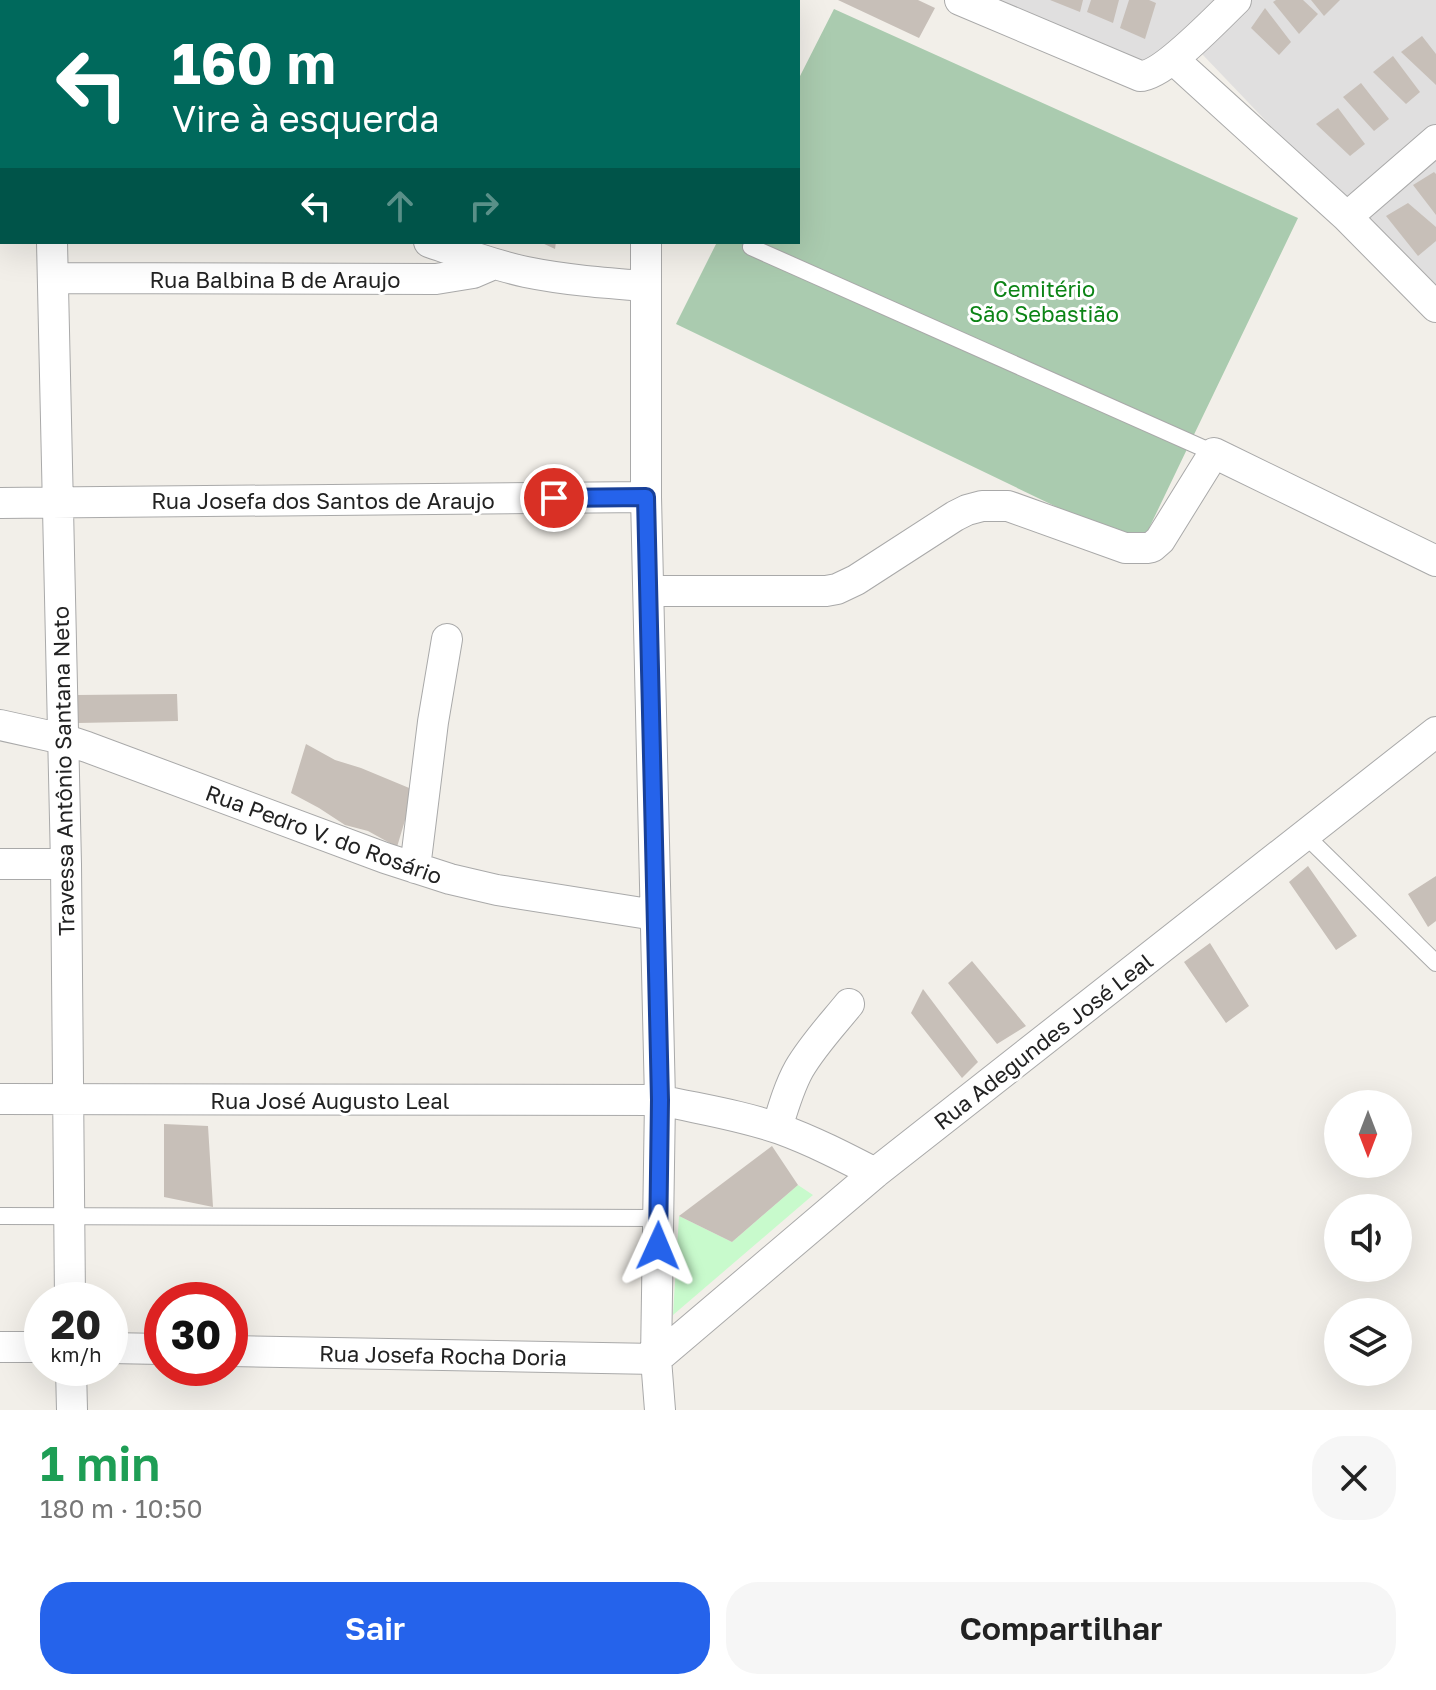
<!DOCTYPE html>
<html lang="pt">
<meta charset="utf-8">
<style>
body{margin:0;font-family:"Golos Text",sans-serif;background:#f6f6f6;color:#222;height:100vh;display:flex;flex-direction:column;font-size:30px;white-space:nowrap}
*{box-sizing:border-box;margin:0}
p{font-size:26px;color:#767676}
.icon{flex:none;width:44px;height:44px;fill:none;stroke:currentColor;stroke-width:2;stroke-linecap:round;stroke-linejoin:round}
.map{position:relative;height:1410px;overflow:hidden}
.panel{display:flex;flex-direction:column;background:#fff;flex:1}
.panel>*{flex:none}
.hud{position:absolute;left:0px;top:0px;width:800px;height:244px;box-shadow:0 8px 32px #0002;background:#00695c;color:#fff;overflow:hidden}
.needle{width:52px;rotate:180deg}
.tools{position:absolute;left:1324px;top:1090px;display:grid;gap:16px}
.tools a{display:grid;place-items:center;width:88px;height:88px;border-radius:50%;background:#fff;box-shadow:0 8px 32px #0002;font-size:40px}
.speed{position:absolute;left:24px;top:1282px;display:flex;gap:16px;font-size:40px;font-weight:700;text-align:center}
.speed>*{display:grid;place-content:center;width:104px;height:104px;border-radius:50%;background:#fff;box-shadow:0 8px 32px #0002;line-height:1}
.speed small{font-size:20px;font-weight:400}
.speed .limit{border:12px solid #d22;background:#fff;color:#111}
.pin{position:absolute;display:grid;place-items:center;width:68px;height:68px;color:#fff;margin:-34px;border:4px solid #fff;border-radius:50%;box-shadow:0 2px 8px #0007}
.me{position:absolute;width:88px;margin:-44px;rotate:1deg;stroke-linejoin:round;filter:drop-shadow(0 0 6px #0008)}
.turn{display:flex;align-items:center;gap:28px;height:168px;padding:0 40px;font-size:36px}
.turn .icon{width:104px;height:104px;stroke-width:2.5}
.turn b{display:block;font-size:56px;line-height:68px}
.lanes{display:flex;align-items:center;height:76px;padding:0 40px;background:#0003;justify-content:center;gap:40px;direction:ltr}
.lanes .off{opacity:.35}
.round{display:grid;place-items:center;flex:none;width:84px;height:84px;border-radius:32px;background:#f6f6f6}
.summary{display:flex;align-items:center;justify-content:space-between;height:136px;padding:0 40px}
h1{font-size:48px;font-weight:600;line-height:60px;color:#1e9e55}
.button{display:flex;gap:16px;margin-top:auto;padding:16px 40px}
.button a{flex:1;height:92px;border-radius:32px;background:#2563eb;color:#fff;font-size:32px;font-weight:600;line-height:92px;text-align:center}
.button a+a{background:#f6f6f6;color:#222}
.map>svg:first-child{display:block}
.residential{fill:#e0dfdf}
.cemetery{fill:#aacbaf}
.park{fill:#c8facc}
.building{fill:#c7bfb8}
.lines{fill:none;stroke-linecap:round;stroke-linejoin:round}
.service-casing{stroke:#a9a9a9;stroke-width:18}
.minor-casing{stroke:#a9a9a9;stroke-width:32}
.service{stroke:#fff;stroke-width:16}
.minor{stroke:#fff;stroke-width:30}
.route-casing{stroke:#184099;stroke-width:20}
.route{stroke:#2563eb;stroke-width:14}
.labels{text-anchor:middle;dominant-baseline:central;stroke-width:6;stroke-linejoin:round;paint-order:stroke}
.street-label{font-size:22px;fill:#222;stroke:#fff}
.park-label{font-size:22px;fill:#0c8416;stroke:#fff}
</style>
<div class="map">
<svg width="1436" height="1410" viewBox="0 0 1436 1410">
<rect width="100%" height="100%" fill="#f2efe9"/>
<path class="residential" d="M980,0H1436V299L1182,33L1145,74Z"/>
<path class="cemetery" d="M834,9L1298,218L1140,547L676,324L717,242H798V80Z"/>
<path class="park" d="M798,1185L813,1195L673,1315L679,1216L732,1242Z"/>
<path class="building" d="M838,0H918L935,8L919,38Z
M1050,0H1083L1080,12Z
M1091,0H1119L1113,23L1087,12Z
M1129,0H1149L1156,3L1145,39L1120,28Z
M1276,0H1303L1318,14L1299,34L1273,2Z
M1311,0H1340L1324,16Z
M1265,8L1291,42L1279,55L1251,28Z
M1422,36L1436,54V85L1401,52Z
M1393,56L1420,92L1406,104L1373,72Z
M1361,83L1389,119L1374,131L1343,97Z
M1338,108L1365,144L1350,156L1316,124Z
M1434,172L1436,174V215L1413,185Z
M1408,203L1436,227V241L1418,256L1386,216Z
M540,242H556L555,249Z
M177,694L178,721L78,723L77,695Z
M306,744L335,760L361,768L414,790L397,847L368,831L345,825L319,808L291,793Z
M1308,866L1357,936L1336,950L1289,882Z
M1436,876V921L1428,927L1408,894Z
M1210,943L1249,1006L1226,1023L1184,962Z
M972,961L1026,1026L997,1044L948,983Z
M923,989L978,1062L962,1078L911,1013Z
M164,1124L208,1126L213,1207L164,1197Z
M772,1146L798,1185L732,1242L679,1216Z"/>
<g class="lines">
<defs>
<path id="service" d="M751,247L1214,453
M1305,835L1436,963
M0,1216L658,1218"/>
<path id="minor" d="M446,0L452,2
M960,0L1140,76C1163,76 1217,18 1236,0
M50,2V0
M1173,59L1347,217L1436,307
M0,90L2,91
M1347,217L1436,140
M52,242L66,864L70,1300
M429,242C461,253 493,265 526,272C565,280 605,283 645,286
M646,242V497L660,1100L656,1359L660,1410
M53,278L436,279L473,273L494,264
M0,503L646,497
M649,591H826L837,589L856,580L955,516L967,510L982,506H1008L1125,548H1147L1152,547L1160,540L1214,453L1436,561
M0,725L63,739L87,747L385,858L450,879L497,890L655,915
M0,864H66
M415,868L433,722L447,639
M0,1099L660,1100C699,1109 741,1115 780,1129C813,1141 844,1157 875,1173
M777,1128C783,1108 789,1087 799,1069C813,1045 832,1025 849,1004
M0,1347H42
M110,1348L162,1349
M230,1351L656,1359
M656,1359L875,1173L1436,732
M71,1368L72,1410"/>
</defs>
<use href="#service" class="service-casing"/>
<use href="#minor" class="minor-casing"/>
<use href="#service" class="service"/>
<use href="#minor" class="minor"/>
</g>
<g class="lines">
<defs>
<path id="route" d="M554,498L646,497L660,1100L658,1246"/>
</defs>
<use href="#route" class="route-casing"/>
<use href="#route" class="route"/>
</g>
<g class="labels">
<g class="street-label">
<text x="275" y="279">Rua Balbina B de Araujo</text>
<text x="323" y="500">Rua Josefa dos Santos de Araujo</text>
<text transform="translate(63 771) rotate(-91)">Travessa Antônio Santana Neto</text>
<text transform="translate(324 834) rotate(20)">Rua Pedro V. do Rosário</text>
<text transform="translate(1043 1041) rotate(-38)">Rua Adegundes José Leal</text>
<text x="330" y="1100">Rua José Augusto Leal</text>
<text transform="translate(443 1355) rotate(1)">Rua Josefa Rocha Doria</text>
</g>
<g class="park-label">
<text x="1044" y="288">Cemitério<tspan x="1044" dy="25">São Sebastião</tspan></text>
</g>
</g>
</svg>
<div class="tools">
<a><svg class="needle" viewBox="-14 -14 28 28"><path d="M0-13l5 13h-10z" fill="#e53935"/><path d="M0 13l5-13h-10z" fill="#767676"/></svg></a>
<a><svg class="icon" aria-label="sound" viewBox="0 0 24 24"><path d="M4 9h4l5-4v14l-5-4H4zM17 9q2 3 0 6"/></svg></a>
<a><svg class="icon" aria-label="layers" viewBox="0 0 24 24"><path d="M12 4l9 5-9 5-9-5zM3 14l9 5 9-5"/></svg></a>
</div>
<div class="speed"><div>20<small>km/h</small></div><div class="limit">30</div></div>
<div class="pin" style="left:554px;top:498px;background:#d93025"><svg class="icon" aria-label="arrive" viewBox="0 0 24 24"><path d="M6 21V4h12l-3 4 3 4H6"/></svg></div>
<svg class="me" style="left:658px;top:1246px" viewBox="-20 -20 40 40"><path d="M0-17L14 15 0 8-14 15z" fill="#2563eb" stroke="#fff" stroke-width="4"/></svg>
<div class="hud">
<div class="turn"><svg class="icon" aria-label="left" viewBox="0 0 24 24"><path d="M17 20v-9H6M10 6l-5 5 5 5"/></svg><div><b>160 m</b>Vire à esquerda</div></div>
<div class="lanes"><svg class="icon" aria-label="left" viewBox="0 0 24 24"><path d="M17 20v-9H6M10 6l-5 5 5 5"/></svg><svg class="icon off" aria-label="ahead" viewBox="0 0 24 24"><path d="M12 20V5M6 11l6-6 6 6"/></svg><svg class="icon off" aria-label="right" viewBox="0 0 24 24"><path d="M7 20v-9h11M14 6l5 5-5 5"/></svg></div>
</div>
</div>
<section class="panel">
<div class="summary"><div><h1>1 min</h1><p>180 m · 10:50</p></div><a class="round"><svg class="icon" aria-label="close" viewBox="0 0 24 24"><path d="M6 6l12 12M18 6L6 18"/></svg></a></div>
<div class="button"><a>Sair</a><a>Compartilhar</a></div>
</section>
